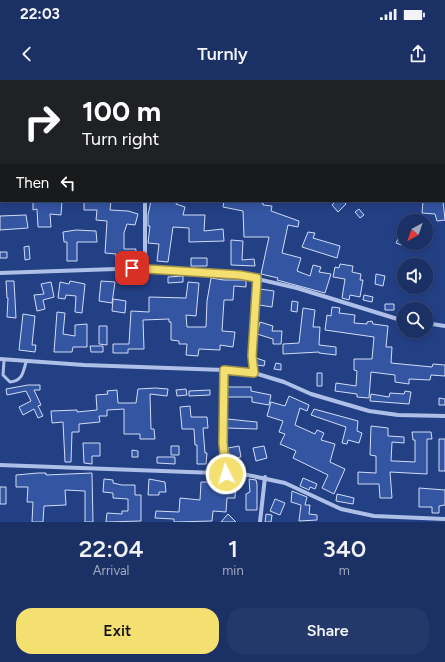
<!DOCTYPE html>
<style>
body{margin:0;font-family:Figtree,sans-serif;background:#24386a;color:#f1f3f6;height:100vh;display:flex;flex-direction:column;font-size:15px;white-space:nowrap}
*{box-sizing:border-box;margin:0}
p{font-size:13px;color:#a0a9bf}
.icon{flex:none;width:22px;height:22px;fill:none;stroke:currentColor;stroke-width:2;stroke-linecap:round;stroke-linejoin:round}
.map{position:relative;height:442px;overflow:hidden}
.details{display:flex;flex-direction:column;background:#1b3064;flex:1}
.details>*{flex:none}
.banner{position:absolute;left:0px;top:0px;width:445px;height:122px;box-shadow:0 2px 10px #0003,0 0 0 1px #394b78;background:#202124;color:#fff;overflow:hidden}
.needle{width:26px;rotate:220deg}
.buttons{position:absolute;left:397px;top:134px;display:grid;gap:8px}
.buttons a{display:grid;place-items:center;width:36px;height:36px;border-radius:50%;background:#1b3064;box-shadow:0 2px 10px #0003,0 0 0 1px #394b78;font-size:20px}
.pin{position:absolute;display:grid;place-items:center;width:34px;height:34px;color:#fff;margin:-17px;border-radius:8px;box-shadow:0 2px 6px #0006}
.me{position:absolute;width:44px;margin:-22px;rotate:355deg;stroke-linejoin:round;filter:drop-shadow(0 0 3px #0008)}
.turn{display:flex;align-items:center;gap:14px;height:84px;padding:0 16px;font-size:18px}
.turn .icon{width:52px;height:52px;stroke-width:2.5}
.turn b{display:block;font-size:28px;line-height:34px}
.then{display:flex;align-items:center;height:38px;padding:0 16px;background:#0003;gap:8px;font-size:15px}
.eta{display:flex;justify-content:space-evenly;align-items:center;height:68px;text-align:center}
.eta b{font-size:24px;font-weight:600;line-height:28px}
.action{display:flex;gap:8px;margin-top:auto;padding:8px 16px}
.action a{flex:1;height:46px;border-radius:16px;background:#f3e071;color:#111;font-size:16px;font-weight:600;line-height:46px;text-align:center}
.action a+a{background:#24386a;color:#f1f3f6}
.status{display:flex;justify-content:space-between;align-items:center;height:28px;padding:0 20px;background:#1b3064;direction:ltr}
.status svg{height:11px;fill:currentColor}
header{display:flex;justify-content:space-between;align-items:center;height:52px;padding:0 16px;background:#1b3064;font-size:18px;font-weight:600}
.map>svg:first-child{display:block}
.building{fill:#3455a2;stroke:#d1ddf6}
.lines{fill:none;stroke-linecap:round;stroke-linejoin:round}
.lane{stroke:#aec0e8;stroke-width:3}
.street{stroke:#aec0e8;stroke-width:4}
.route-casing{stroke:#9e9249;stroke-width:10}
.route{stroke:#f3e071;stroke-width:7}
</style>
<div class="status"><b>22:03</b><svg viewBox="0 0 49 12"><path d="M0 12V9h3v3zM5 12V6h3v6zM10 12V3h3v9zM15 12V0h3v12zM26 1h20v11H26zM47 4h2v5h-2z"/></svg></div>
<header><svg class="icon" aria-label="back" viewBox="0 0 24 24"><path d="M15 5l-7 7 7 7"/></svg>Turnly<svg class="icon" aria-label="share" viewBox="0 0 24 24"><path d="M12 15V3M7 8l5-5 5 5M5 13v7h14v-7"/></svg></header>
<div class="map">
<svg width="445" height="442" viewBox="0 0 445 442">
<rect width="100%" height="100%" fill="#244085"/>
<path class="building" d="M33,121H62L61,135L50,134L51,147H38L37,129L33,130Z
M84,121H111L110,130L128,131L138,134L135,145L127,144L124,153V169H136L135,180L116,179V174L105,173L107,141L96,140L97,130H84Z
M151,121H177L176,124L185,127L183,135H205L204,151L223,149L224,161L189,162V148L173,147L168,182L157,181L159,164L148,163L150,146H148V135Z
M224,121H252L263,123V125L272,126L271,131L299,141L298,147L288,145L282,173L301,178L297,191L310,196L313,185L321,187L319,192L331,194L325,213L277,200L278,198L261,194L269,157H244L243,131L223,127Z
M336,121H343L346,124L338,132L332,125Z
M423,121H443L445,140L437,141L435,134L422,133Z
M359,129L364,135L360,138L355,132Z
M26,135L28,148L0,150V136Z
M76,150L96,151L97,162H77V181H67V162H64L63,152Z
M308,152L315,153L313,158L340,166L337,178L302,167Z
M399,157L404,160V166L396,163Z
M231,160L243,161L242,180L254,179L255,186L231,185Z
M29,166L30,179L25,180L24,167Z
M0,172H7V178H0Z
M191,178H207V186H191Z
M340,184L353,186L352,192L361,194L360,200H363L360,217L350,215L349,220L342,218L345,199L333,197L335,187L339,188Z
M376,194L385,196L383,206L375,204Z
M183,196V202L168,203V197Z
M211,198L224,200H246V207L234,206L233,220H224L222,251L235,252L233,267L220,265V270L199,269L198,276L186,275L187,264H179V261L171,260V242H169V239L143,240L144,269H128V273H113V264H129L131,231L149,232V217L186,218L188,202L199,203L196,236L186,235L187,247H206L207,221Z
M6,201H14L16,238L7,237L8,218H7Z
M70,201L85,204L82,233L75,232L76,216L66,215L65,219L58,218L60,202L69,204Z
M101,201L115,202L112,223L99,221Z
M51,202L54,217L43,220L45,229L37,231L34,215L44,214L41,204Z
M260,209L274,211L272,227L259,225Z
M364,215L373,217L372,222L363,220Z
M113,219L126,221L125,233L112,231Z
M292,221L298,222L297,232L291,231Z
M411,222L421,223V229H411Z
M385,224H394V230H385Z
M332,227L340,228L339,233L355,235L354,243L367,244V242L372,241L373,244L388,246L386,267H392L391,283L432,287L433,284L445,285V296L431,295L430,300L409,299V304L395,302V295L371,292L369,318L357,317V314L335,311L336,303L356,306L357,291L354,290V279H372L374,257L325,250L327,235L331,236Z
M303,228L315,230L313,247H320L319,265L336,267V275L319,273V272L283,274V264L299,263Z
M57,232L65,233L63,254L75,256V245L87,244V267H73L72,272H54Z
M23,234L35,236L32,265H36L35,272L19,270Z
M260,242L273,246L272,251H282L281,264H273V259L257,254Z
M99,246H107V265L99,264Z
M90,266H103V272H91Z
M256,278L265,281L264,286L257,285Z
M276,283L281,284V290L274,289Z
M317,293H322V306H317Z
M28,305H40V310H34L41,325L38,326L43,336L38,338L34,329L23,335L19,327L31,321L26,311L7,315L6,309Z
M227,307H251V311L271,315L269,325L252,322V317H227Z
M155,308L168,309L167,316L150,314L151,349H154L155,359H140V354H124V329L107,330V336H99L100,342L79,344V352H72L71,382H65L63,342L52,343L51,331L77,330V332L97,330L96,315L108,314L107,311L117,310L118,323H136L138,309Z
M186,309L187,315L177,316L176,310Z
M210,310V315L189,316V311Z
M405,311L411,312L409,324L370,321L371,314L389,317L390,313L404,314Z
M289,316L309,325L307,331L300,328L295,345L315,354L317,350L324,353L321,360L335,364L330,382L345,389L334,414L322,408L328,395L293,378L296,371L280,364L285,354L279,352L283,341L267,336L271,322L285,326Z
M439,318L445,319V325H439Z
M190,326L191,337H207L208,348H203L205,373H207L206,384H197V365H195L194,349H182L180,327Z
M314,329L358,341L357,351L362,353L359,363L348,360L347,364L342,363L346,347L311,335Z
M227,339L257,342V349L227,348Z
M371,346L388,348V356L404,357V363L392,362L391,381H394L415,382V360H413L412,352H431L432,359H427V394L390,392L392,418H380L379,404H358V392L376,393V376L370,375Z
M439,359H445V391H439Z
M83,363H100V376H92V384L84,383Z
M171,366H179V375H171Z
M239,366L241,377L230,379L228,368Z
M264,366L267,378L256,381L253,368Z
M132,370L138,371V377H132Z
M157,377H175V384L157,383Z
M38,393H46V395L92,393L93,442H85V411L65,410L66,425L44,426L43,442H32L33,422H27L28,407H16V395Z
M303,398L317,404L315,409L310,407L309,410L300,406Z
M104,399L113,400V403L122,405H135V415H141V441L106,442L107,433L122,434V431H128V419L113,418V413L103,412Z
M149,399L165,402L166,412H159V415H148Z
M249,399L256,400L257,404V430H246V414L250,412Z
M201,402H236L235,418H227L226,432L213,431L212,441L174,442V439L155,438L156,431L179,432L180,418L200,420Z
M0,407H6V424H0Z
M419,408L445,410V425L439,426V433H432V427H419Z
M292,411L307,417L305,425H310L309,434L317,435V440L299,441L301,425L291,422Z
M337,414L354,418L353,424L336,421Z
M275,419L285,423L280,435L270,431Z
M228,434L236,442H221Z
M266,434L272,435L271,442H265Z"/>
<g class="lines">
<path class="lane" d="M4,281L3,295L10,302C22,301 23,293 26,282"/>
<path class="street" d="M388,0L390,1
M406,1L407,0
M444,23L445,22
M0,28H1
M0,109H1
M444,116H445
M145,121V188
M0,193L145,188L240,195L297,208L404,241
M426,243L445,246
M0,279L84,285L224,290L254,293L284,302L311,314L369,331L398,335L445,336
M224,290L223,363L226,394
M254,293L252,276L257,198
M0,385L243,394L285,403L341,429L374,436L445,439
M260,442L265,397"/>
</g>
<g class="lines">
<defs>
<path id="route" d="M132,188L240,195L257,198L252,276L254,293L224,290L223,363L226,394"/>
</defs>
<use href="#route" class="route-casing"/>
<use href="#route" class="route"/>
</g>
</svg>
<div class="buttons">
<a><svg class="needle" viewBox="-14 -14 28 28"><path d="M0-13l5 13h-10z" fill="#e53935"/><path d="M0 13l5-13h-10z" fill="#a0a9bf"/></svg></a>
<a><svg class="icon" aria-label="sound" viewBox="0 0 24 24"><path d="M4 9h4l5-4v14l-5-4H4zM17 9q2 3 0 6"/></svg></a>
<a><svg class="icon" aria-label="search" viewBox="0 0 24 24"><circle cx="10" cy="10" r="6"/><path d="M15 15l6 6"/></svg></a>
</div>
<div class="pin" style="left:132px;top:188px;background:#d93025"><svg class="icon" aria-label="arrive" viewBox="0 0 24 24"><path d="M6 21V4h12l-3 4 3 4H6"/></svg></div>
<svg class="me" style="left:226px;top:394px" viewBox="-20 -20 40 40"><circle r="17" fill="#f3e071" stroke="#fff" stroke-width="3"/><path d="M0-11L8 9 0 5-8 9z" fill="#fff"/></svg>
<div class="banner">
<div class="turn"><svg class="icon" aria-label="right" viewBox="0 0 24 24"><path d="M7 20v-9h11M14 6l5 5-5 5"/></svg><div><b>100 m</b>Turn right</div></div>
<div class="then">Then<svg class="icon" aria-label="left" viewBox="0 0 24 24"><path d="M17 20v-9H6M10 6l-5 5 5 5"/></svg></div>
</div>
</div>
<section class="details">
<div class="eta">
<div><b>22:04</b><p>Arrival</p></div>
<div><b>1</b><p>min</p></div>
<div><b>340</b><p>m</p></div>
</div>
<div class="action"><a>Exit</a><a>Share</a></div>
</section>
